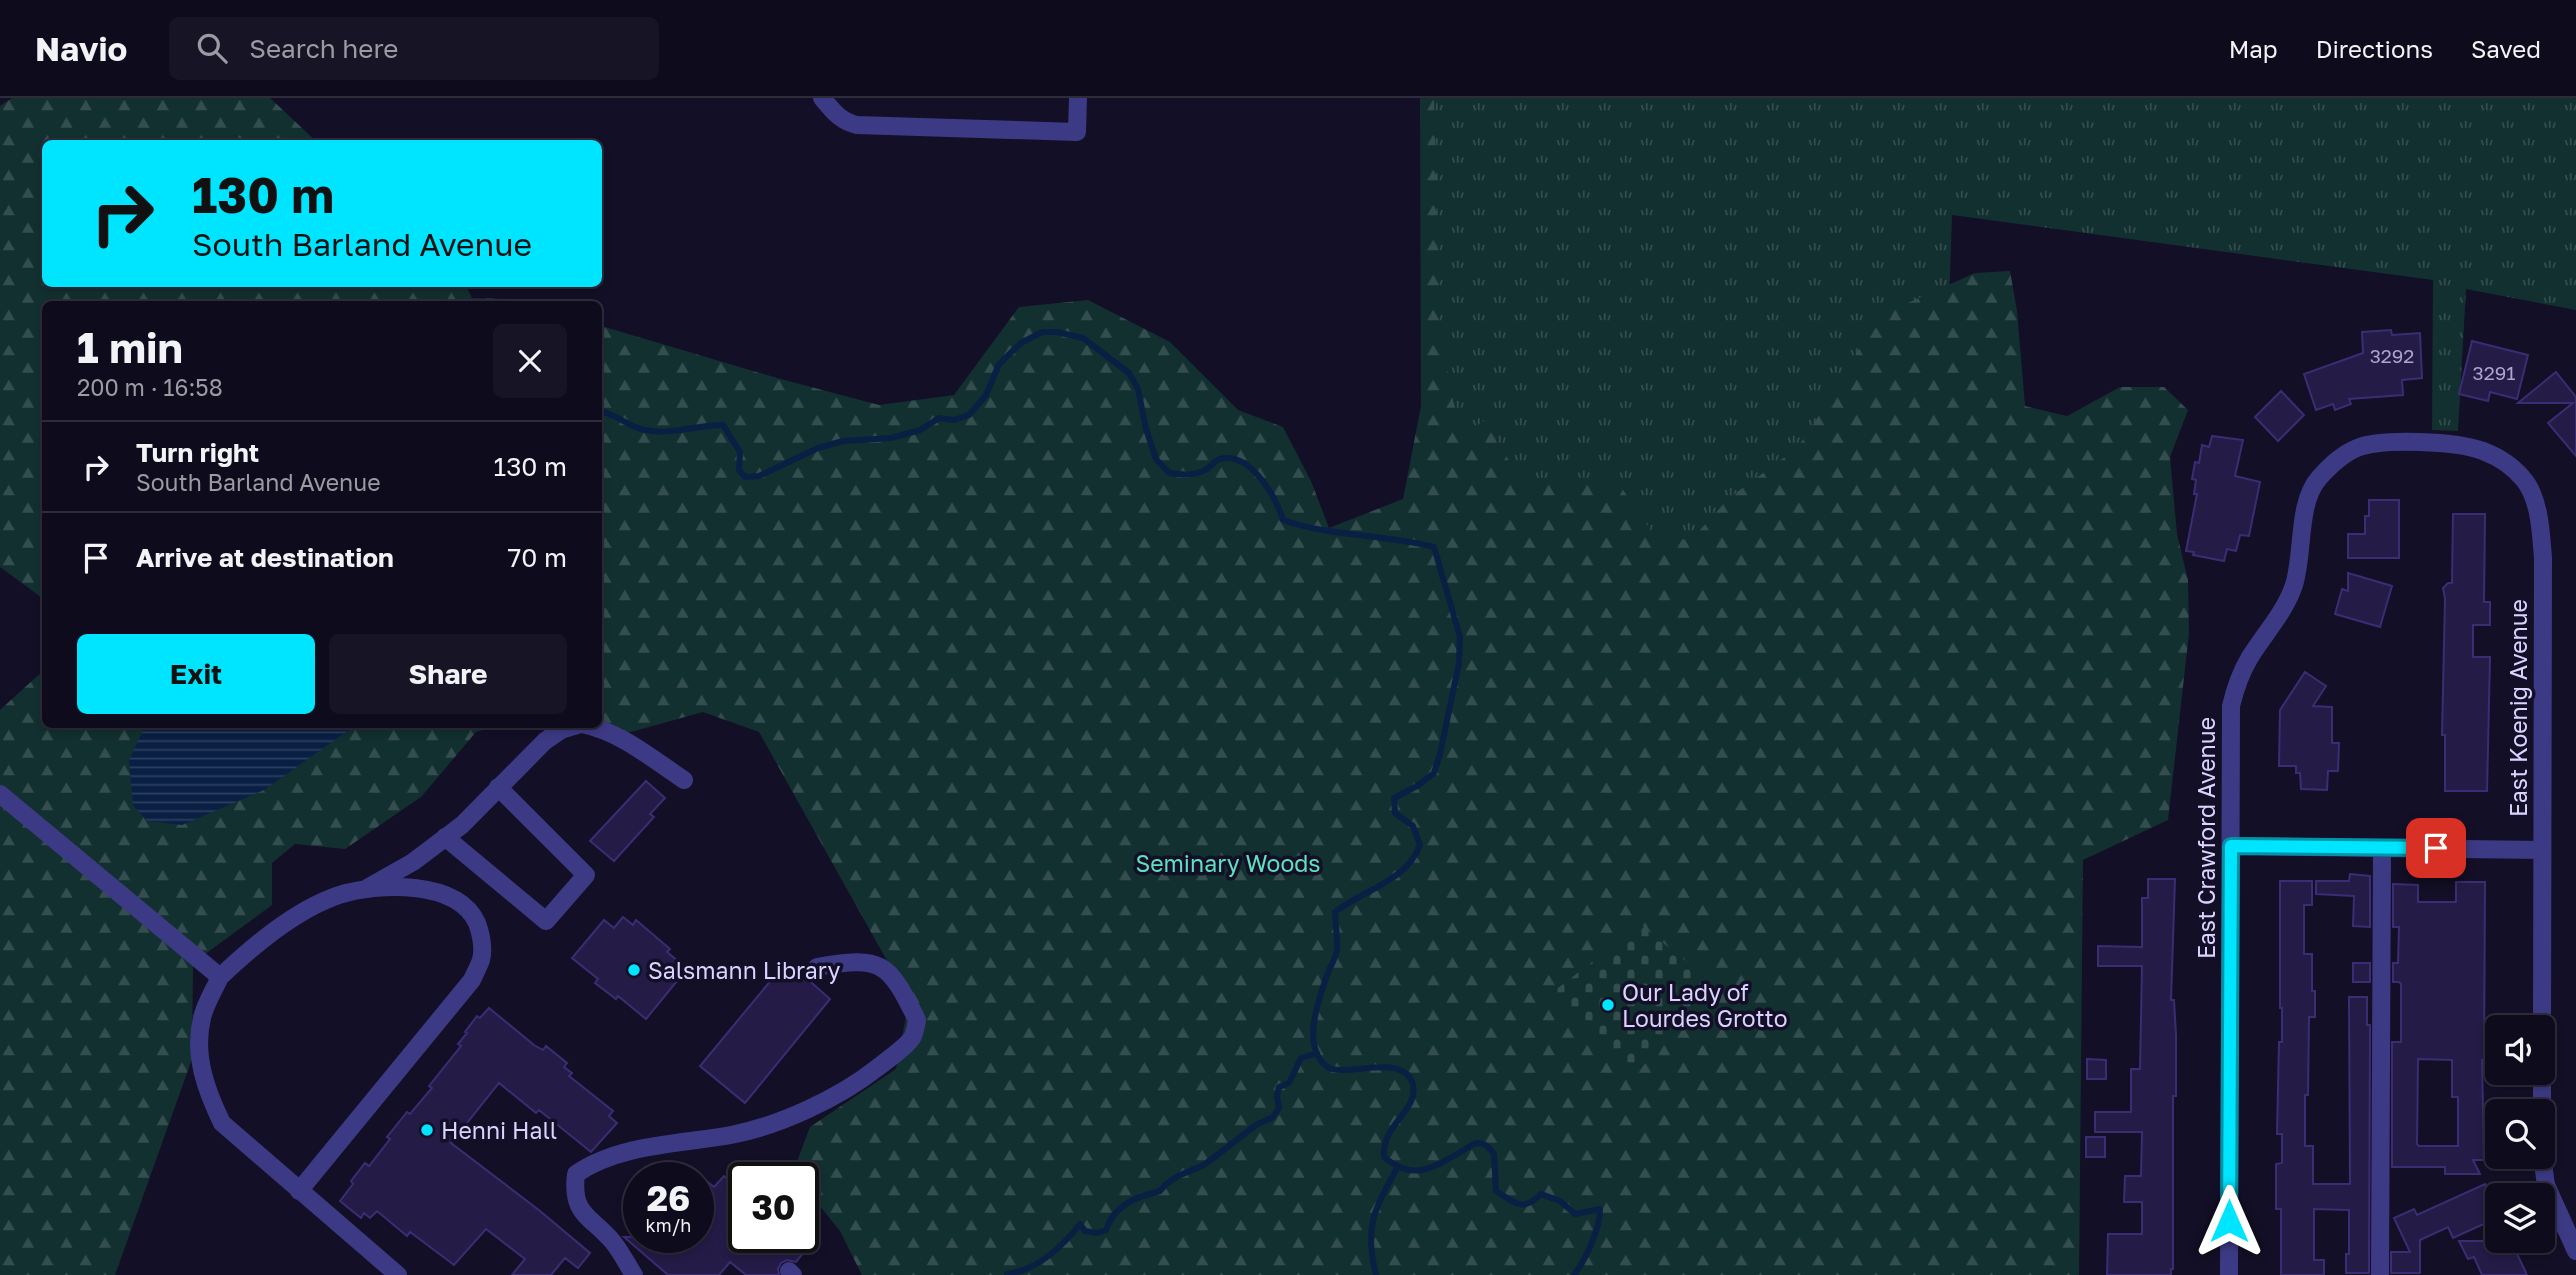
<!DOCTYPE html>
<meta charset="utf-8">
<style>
body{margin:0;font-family:"Golos Text",sans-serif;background:#171425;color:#f1f3f6;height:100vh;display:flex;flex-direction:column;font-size:26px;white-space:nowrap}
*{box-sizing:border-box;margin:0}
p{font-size:23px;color:#9b9ba3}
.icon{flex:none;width:38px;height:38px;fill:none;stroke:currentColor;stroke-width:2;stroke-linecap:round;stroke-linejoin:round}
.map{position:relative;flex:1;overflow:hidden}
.side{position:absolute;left:42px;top:203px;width:560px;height:427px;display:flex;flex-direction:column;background:#0e0b1c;border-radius:10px;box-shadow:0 4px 10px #0003,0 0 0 2px #2e2b3b}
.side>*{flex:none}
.top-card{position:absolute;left:42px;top:42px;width:560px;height:147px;border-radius:10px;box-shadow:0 4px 10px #0003,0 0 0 2px #2e2b3b;background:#00e5ff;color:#111;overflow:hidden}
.controls{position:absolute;left:2485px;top:917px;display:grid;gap:14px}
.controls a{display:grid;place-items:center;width:70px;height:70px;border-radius:10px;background:#0e0b1c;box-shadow:0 4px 10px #0003,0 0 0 2px #2e2b3b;font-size:35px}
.speed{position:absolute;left:623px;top:1064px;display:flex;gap:14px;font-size:35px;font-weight:700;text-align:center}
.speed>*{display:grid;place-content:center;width:91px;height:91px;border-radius:50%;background:#0e0b1c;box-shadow:0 4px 10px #0003,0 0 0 2px #2e2b3b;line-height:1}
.speed small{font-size:18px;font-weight:400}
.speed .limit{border:4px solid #111;border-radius:10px;background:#fff;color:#111}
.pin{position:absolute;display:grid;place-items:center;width:60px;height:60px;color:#fff;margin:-30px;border-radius:14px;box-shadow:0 4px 10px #0006}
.me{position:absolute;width:77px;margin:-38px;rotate:0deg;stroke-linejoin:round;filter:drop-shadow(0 0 5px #0008)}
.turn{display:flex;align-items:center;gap:24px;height:147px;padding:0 35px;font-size:32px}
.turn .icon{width:91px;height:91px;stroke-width:2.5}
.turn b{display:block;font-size:49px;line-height:60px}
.round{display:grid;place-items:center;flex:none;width:74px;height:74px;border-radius:10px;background:#171425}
.overview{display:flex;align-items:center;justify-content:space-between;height:119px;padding:0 35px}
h1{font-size:42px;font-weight:700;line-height:52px}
.action{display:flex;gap:14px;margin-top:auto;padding:14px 35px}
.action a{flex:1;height:80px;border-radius:10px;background:#00e5ff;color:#111;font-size:28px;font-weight:700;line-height:80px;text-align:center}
.action a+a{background:#171425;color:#f1f3f6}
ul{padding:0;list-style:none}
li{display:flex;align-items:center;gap:21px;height:91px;padding:0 35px;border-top:2px solid #2e2b3b}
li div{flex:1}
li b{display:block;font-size:26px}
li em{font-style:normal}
header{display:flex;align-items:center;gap:42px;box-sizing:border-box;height:98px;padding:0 35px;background:#0e0b1c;border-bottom:2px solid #2e2b3b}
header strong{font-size:33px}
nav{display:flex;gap:38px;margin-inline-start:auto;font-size:24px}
.search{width:490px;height:63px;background:#171425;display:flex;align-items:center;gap:18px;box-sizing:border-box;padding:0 24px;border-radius:10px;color:#9b9ba3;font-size:26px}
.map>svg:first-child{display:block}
.grass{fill:url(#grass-tufts)}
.forest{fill:url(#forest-firs)}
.cemetery{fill:url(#cemetery-stones)}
.water{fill:url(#water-rules)}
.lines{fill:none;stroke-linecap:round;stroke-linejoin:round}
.stream{stroke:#0a1f44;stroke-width:6}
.building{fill:#241b47;stroke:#3b2d73;stroke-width:2;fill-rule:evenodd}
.minor{stroke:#3d3a85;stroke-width:18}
.route-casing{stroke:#0095a6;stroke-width:18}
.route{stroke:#00e5ff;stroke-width:12}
.poi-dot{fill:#00e5ff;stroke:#130f26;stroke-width:2.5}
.labels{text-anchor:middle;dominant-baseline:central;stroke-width:7;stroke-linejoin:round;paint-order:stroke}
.number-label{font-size:19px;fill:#aca6d1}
.street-label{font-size:23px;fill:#d9d4ff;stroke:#130f26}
.park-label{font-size:23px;fill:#5fe0c0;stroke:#130f26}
.poi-label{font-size:23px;fill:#d9d4ff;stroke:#130f26;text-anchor:start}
</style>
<header>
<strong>Navio</strong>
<div class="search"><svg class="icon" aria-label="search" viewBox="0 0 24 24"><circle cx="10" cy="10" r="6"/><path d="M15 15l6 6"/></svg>Search here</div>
<nav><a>Map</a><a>Directions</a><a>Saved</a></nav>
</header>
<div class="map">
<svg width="2576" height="1177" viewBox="0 0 2576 1177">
<defs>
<pattern id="grass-tufts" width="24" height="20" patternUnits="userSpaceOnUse" patternTransform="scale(1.75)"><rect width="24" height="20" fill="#12302f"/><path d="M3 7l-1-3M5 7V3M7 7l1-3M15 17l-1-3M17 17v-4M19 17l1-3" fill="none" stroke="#344d4e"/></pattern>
<pattern id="forest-firs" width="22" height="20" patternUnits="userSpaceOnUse" patternTransform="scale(1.75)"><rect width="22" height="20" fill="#12302f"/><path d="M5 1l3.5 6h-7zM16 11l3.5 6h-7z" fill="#344d4e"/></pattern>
<pattern id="cemetery-stones" width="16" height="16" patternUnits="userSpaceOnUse" patternTransform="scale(1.75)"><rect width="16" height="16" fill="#12302f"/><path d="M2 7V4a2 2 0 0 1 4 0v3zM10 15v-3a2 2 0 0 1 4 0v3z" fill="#344d4e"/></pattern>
<pattern id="water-rules" width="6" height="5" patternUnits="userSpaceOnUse" patternTransform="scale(1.75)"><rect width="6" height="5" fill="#0a1f44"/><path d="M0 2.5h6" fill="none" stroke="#2d3f60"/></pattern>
</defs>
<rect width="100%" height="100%" fill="#130f26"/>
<path class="grass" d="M1433,0H2576V212L2466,191L2458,333L2432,332L2433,182L1952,117L1945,327L1425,695Z"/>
<path class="forest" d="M12,0H270L318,45L46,46V186H465L472,200L511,201L529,206H46L45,502L0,469V8Z
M1420,0H1434L1440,234L1460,340L1485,322L1524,388L1615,380L1655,439L1691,442L1729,400L1797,350L1846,278L1877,212L1910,204L1975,175L2010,173L2017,213L2025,308L2067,318L2120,289H2164L2188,312L2170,359L2177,436L2188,482L2189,535L2168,722L2083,762L2079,1177H862L840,1133L803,1087V1080H797L793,1074L810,1029L896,971L909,902L759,634L703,614L620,637L599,625L598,227L777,280L879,307L954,297L1019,209L1088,202L1170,244L1238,312L1283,329L1311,383L1329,430L1403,401L1421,308Z
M45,571L46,626L501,627L476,634L421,699L345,751L295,746L272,765V807L193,865L192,961L115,1177H0V612Z"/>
<path class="cemetery" d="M1641,827L1719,890L1638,973L1550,896Z"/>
<path class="water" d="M146,626H356V627L264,692L182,727L147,723L133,707L129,662Z"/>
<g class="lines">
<path class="stream" d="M598,313C616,315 628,329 645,332C671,337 697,327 723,327L740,354L739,372L745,379L759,378L818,350L843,343L891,340L920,332L939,320L954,322L969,317L986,297L999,266L1021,245L1042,234H1057L1083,240L1129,275L1138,291L1146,331L1156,361L1169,375C1183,377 1195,378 1207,371C1211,368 1216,362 1220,361C1250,353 1276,399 1283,422C1330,439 1385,436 1434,449L1460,539L1459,565L1440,656L1434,675L1417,688L1394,700L1395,715L1413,728L1420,747C1407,783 1363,792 1335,814C1335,826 1338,840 1337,852C1336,860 1330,869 1327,877C1319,901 1301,947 1326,968C1342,982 1405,952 1413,987C1419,1012 1381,1027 1384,1059C1413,1084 1433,1070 1462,1053C1466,1051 1472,1046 1477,1045C1485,1044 1490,1050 1494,1056L1496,1093C1516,1105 1522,1115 1541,1096L1560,1103L1575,1116L1600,1111C1600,1131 1586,1161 1574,1177
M1007,1176C1037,1172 1062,1149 1080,1126L1085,1133L1097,1135L1106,1132C1114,1107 1136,1099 1160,1093L1165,1087L1178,1078L1204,1067L1256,1027L1273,1019L1279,1010L1277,998L1279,989L1289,985L1301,960L1317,955
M1376,1177C1364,1129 1374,1112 1397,1070"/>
</g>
<path class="building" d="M2391,232L2392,237L2420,235L2422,280L2402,282L2403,297L2349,301L2351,306L2335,312L2333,306L2316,312L2304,276L2363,255L2362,234Z
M2472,243L2528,257L2517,301L2490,294L2488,303L2459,296Z
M2556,274L2576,299V358L2548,325L2573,305H2518Z
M2281,293L2304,317L2278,343L2255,319Z
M2212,338L2243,342L2235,378L2260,384L2249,438L2240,437L2236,453L2227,451L2224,463L2193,457L2194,454L2186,453L2197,396H2194L2196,382L2192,381L2195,364L2199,365L2202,347L2209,349Z
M2369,402H2399V460H2348V436H2365V418H2369Z
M2453,416H2485L2484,504H2490V527H2473V559H2490L2487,693H2445V637H2442L2445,501L2443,490L2448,485H2452Z
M2348,475L2392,488L2380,529L2335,516L2342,491L2348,493Z
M2305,574L2326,588L2313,608L2332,609V645H2339L2338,673H2328L2327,692L2301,691L2300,675H2296V668H2279L2280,612Z
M646,683L665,700L650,716L654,719L614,763L590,743Z
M2350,776L2370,778V829L2353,828L2354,798L2316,796V783H2349Z
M2148,781H2175L2171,902H2174L2176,937V998H2173V1171H2171V1177H2107L2108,1136H2142V1104H2124L2125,1078H2141L2142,1034H2095V1014H2131V971H2140L2142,868H2098V848L2142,849V800H2148Z
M2280,783H2312V807H2304V856H2312V893H2315V919H2309L2308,997H2305V1048H2313V1086H2350L2349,899H2367V927H2370L2369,1175H2346V1156H2349V1112L2314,1111V1162H2324V1177H2281V1111H2276V1066L2282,1065V1036H2277L2279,944H2282V910H2280Z
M2456,784H2485L2484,962H2482L2484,1062H2473L2480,1076H2445V1069H2392V944H2401V886L2399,884H2393V865H2398L2399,829H2393V786L2418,787V804H2456ZM2418,961L2452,962V999H2458V1048H2419L2417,1046Z
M623,819L633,827L636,822L670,851L667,854L684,868L674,880L677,883L646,921L618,898L616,901L595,885L598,881L572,860L604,822L614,830Z
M787,863L830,901L745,1005L700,968Z
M2353,865H2370V884H2353Z
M489,910L534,947L543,952L546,948L567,965L564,969L572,975L569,978L613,1013L609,1018L617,1025L591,1054L539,1012L536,1015L499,985L451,1045L540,1113L590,1155L578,1170L565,1160L551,1177H512L525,1161L486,1131L454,1167L410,1134L407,1138L377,1113L370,1120L364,1115L361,1120L340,1103L353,1086L351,1083L365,1065L369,1068L390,1041L387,1039L407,1014L410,1016L432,990L429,988L461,948L458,946L467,935L465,934L477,918L480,920Z
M2087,961L2106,962V981H2087Z
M2086,1039H2105V1059H2086Z
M698,1076L714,1089L724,1078L744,1094V1139H799L809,1148L796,1164L787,1162L781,1165L778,1171L779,1177H746L730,1164L719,1177H668L624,1139H698Z
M2485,1086L2496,1109L2493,1110L2497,1120L2453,1140L2448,1129L2420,1142V1175H2391V1154H2410L2394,1120L2414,1111L2417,1117Z
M2459,1143H2511L2527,1177H2482L2474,1159L2468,1161Z"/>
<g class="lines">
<path class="minor" d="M822,0C833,13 840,23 857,27L1077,34L1078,0
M582,626C621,634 651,660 684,682
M0,696L220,879C214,892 205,906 202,920C193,957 206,992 222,1025L398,1177
M445,739L546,823L586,777L498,689
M2231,748L2542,752
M367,790L413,764L462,727L545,643L561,632L581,626
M220,879C253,848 295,812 339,797C377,785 457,781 477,825C481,836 484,850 481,862C479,868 475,875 472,882L299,1093
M2542,975V1013
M2542,1059L2546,1087L2576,1153
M789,1173L793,1177
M634,1177C627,1166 621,1154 613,1144C590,1117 571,1117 576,1076C619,1046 681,1046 731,1037C779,1028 839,1000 877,970C886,963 909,947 913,938C915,934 916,927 917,922C888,863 882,858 817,869
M2229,1177L2231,608C2235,591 2241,574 2250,559C2265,535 2285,514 2294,487C2304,455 2297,405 2319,380C2330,368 2342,356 2357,350C2381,340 2457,343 2483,353C2499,359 2514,369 2525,383C2540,403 2541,436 2543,460L2542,929
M2380,1177L2382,750"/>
</g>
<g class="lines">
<defs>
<path id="route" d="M2229,1123L2231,748L2436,750"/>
</defs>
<use href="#route" class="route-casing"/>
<use href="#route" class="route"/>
</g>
<g class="poi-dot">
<circle cx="634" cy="872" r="7"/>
<circle cx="1608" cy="907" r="7"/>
<circle cx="427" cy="1032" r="7"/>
</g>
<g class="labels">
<g class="number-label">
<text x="2392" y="257">3292</text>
<text x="2494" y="274">3291</text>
</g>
<g class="street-label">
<text transform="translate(2518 610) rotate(-90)">East Koenig Avenue</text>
<text transform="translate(2206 740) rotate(-90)">East Crawford Avenue</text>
</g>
<g class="park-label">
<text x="1228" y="765">Seminary Woods</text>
</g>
<g class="poi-label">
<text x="648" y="872">Salsmann Library</text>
<text x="1622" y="894">Our Lady of<tspan x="1622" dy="26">Lourdes Grotto</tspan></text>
<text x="441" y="1032">Henni Hall</text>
</g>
</g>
</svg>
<div class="controls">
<a><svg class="icon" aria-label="sound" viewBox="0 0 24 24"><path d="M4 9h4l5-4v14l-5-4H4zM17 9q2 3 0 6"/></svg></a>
<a><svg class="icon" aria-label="search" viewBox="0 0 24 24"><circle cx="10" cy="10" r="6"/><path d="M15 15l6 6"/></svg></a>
<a><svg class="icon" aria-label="layers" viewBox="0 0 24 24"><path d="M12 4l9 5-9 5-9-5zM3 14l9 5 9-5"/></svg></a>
</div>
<div class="speed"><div>26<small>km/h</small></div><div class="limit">30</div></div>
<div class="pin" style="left:2436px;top:750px;background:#d93025"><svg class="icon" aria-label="arrive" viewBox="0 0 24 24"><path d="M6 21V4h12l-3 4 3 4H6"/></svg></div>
<svg class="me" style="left:2229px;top:1123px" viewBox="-20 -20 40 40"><path d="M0-17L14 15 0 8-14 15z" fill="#00e5ff" stroke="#fff" stroke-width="4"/></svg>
<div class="top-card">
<div class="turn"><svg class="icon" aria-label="right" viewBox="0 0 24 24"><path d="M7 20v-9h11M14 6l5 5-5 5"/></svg><div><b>130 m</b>South Barland Avenue</div></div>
</div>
<section class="side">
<div class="overview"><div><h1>1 min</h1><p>200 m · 16:58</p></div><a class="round"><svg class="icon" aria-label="close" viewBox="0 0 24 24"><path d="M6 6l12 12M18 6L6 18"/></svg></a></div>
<ul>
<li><svg class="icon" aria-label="right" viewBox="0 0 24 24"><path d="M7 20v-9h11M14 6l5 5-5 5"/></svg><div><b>Turn right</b><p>South Barland Avenue</p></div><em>130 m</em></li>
<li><svg class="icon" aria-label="arrive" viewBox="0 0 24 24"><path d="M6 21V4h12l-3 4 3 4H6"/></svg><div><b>Arrive at destination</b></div><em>70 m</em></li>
</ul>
<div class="action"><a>Exit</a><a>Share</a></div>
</section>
</div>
